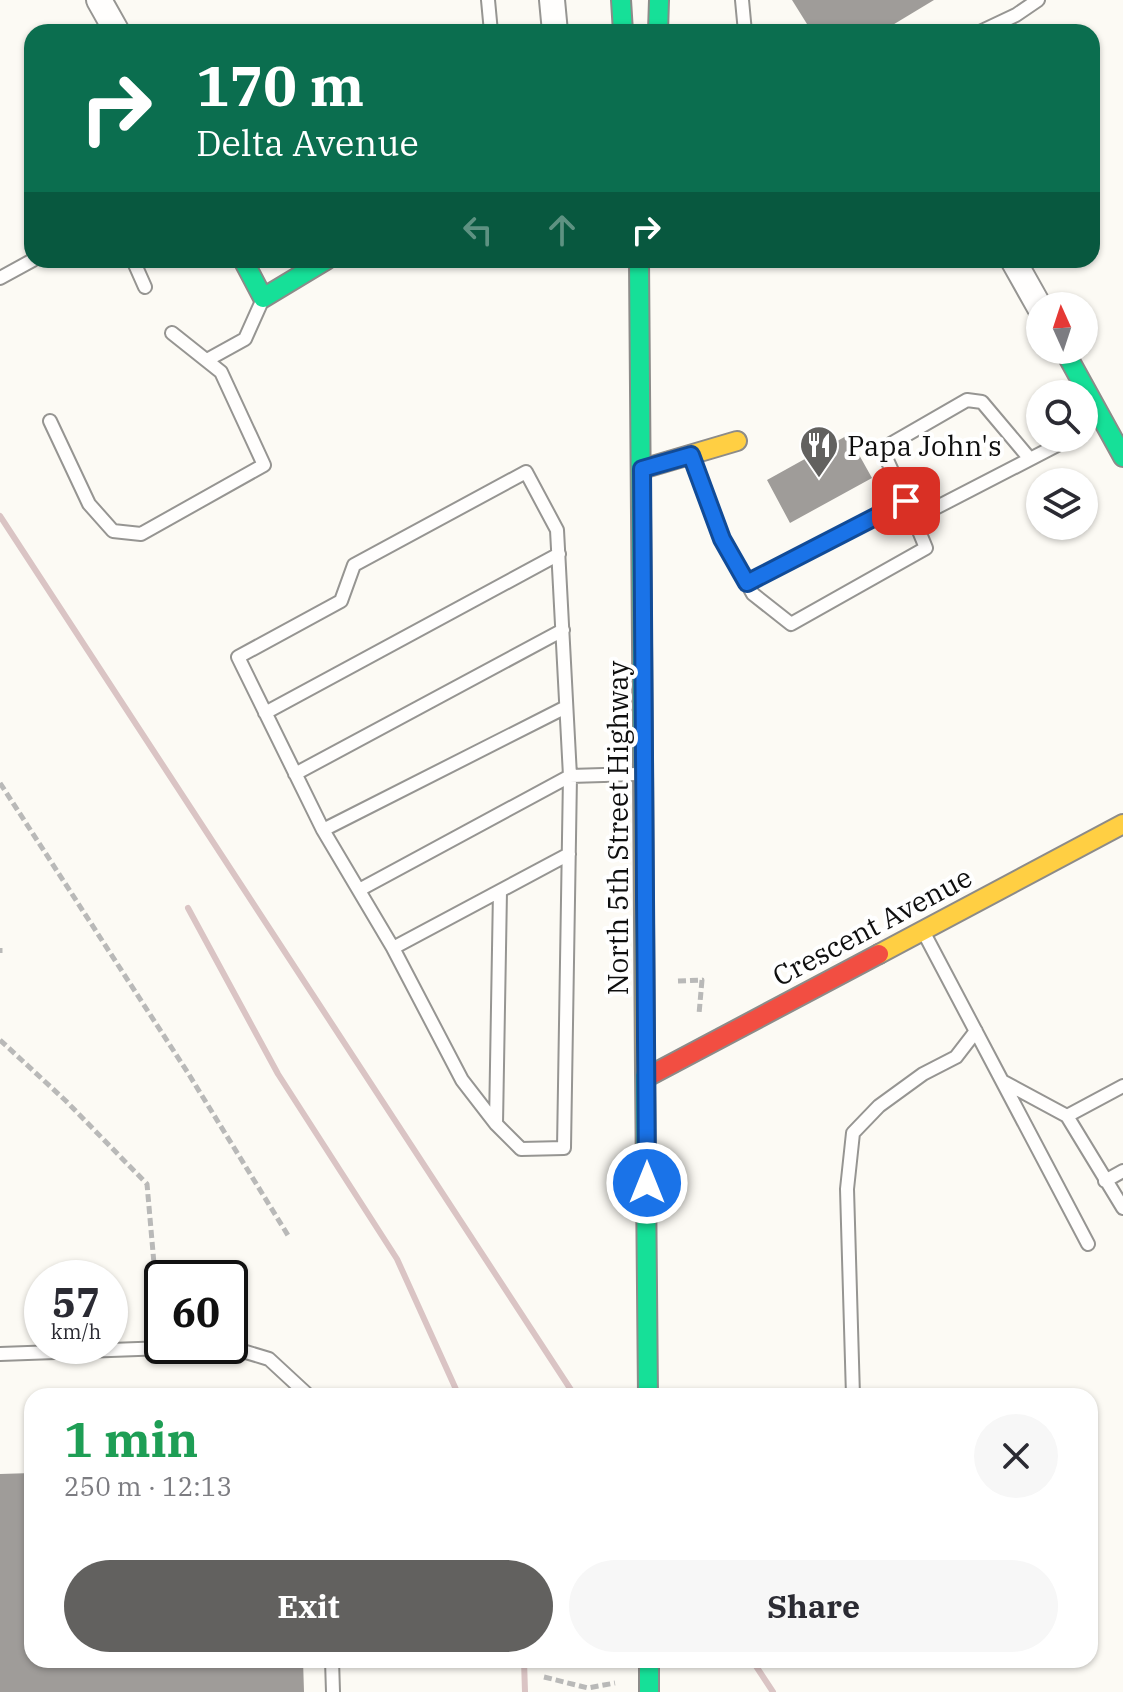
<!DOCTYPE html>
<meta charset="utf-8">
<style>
body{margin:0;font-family:"IBM Plex Serif",serif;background:#f7f7f7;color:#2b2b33;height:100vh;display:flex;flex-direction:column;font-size:30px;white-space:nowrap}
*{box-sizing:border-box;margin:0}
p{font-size:26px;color:#7c7c81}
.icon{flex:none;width:44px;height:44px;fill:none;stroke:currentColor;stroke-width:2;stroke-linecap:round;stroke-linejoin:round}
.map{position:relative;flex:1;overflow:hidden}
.panel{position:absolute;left:24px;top:1388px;width:1074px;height:280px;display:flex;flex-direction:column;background:#fff;border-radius:24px;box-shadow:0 2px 6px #0004}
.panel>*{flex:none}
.top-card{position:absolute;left:24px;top:24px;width:1076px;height:244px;border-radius:24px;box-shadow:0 2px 6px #0004;background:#0b6e4f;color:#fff;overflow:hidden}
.needle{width:52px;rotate:357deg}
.buttons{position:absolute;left:1026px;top:292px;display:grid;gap:16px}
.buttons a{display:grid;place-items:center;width:72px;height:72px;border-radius:50%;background:#fff;box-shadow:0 2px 6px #0004;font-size:40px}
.speed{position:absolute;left:24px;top:1260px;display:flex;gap:16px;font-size:40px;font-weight:700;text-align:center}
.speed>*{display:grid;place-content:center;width:104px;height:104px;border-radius:50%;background:#fff;box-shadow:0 2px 6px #0004;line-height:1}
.speed small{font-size:20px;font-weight:400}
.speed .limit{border:4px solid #111;border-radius:12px;background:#fff;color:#111}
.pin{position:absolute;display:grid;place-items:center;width:68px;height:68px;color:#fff;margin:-34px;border-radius:16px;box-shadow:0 4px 12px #0006}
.me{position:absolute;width:88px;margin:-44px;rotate:0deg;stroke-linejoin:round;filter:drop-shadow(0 0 6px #0008)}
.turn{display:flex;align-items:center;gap:28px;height:168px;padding:0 40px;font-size:36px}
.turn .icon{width:104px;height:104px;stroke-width:2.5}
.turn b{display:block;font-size:56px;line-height:68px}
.lanes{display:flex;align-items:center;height:76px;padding:0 40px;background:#0003;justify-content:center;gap:40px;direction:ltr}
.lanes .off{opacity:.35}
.round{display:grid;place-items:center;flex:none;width:84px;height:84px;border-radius:42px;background:#f7f7f7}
.overview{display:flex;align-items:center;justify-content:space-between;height:136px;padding:0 40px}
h1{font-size:48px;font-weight:700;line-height:60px;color:#1e9e55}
.button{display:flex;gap:16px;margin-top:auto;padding:16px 40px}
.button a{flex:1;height:92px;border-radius:48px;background:#62615f;color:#fff;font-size:32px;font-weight:700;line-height:92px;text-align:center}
.button a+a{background:#f7f7f7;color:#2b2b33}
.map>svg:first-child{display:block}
.building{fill:#9f9c99}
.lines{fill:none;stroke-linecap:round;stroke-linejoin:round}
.lane-casing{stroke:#969592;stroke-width:16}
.street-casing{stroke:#969592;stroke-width:28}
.fast-casing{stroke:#8c8b89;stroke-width:22}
.slow-casing{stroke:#8c8b89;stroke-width:22}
.jam-casing{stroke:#8c8b89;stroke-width:22}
.path{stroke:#b9b9b8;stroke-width:5;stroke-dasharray:8 4;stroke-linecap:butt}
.lane{stroke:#fffefd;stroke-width:12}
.street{stroke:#fffefd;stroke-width:24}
.fast{stroke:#16e098;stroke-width:18}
.slow{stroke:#ffcf43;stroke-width:18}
.jam{stroke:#f24e42;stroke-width:18}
.rail{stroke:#dac4c4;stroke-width:6}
.route-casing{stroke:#114b97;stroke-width:20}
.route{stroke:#1a73e8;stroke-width:14}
.labels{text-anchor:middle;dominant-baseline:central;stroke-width:8;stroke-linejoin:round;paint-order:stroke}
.poi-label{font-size:28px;fill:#0f0f0f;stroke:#fff;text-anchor:start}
.street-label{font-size:28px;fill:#0f0f0f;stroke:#fff}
</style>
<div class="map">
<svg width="1123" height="1692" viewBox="0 0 1123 1692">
<rect width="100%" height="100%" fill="#fcfaf4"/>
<path class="building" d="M792,0H934L881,32H812Z
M848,435L872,478L790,523L767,480Z
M32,1473V1660H303L304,1692H0V1474Z"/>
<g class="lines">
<defs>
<path id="lane" d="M488,0L491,32
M742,0L745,32
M980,32L1016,15L1038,0
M133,260L145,287
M0,278L33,260
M207,360L245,339L262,301
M50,421L89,504L113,531L141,534L264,465L221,372L172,333
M692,457L722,539L753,594L791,624L926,548L914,519L1071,438
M914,519L882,449L967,400L982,402L1030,459
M747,583L906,501
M265,713L559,554
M295,774L563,630
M323,830L566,707
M359,890L570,776L564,1148L521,1149L496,1124L462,1080L393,948L323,830L238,657L341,601L354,565L526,472L557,530L570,776L637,774
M924,933L1088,1244
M393,948L569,854
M1002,1081L1067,1116L1123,1086
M1067,1116L1123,1208
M496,1124L500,891
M1105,1181L1123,1171
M226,1346L269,1359L309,1396
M0,1354L221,1346
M853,1396L847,1189L853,1133L879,1106L923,1074L956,1057L976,1031
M332,1660L333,1692"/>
<path id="street" d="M99,0L117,32
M552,0L555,32
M1013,260L1040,308"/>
<path id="fast" d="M621,0L623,32
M658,32L659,0
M243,260L263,298L326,260
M639,260L643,770
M1064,350L1123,457
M645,1071L648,1396
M649,1660V1692"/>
<path id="slow" d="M642,469L737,441
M643,770L645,1071
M879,954L1123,824"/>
<path id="jam" d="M647,1077L879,954"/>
</defs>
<use href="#lane" class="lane-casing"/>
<use href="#street" class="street-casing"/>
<use href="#fast" class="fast-casing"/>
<use href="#slow" class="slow-casing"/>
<use href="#jam" class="jam-casing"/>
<path class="path" d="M0,783L188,1073L289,1237
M0,948V953
M678,981L702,980L699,1014
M0,1040L66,1101L147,1184L160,1332
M544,1677L588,1688L615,1683"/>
<use href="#lane" class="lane"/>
<use href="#street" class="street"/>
<use href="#fast" class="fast"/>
<use href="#slow" class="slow"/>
<use href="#jam" class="jam"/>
<path class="rail" d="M0,516L575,1396
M188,908L278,1074L397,1259L459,1396
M524,1660L525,1692
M752,1660L773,1692"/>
</g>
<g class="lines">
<defs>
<path id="route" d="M647,1183L642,469L691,455L722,539L747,583L906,501"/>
</defs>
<use href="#route" class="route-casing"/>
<use href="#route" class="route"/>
</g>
<defs>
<symbol id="restaurant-pin" viewBox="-11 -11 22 30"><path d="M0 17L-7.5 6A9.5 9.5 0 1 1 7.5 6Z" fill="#62615f" stroke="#fff"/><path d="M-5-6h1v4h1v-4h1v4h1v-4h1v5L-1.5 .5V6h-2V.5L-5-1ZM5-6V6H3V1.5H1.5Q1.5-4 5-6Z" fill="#fff"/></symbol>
</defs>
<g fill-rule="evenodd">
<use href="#restaurant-pin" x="797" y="423" width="44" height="60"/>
</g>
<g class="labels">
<g class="poi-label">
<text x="847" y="445">Papa John's</text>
</g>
<g class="street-label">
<text transform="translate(617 828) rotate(-90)">North 5th Street Highway</text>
<text transform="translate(872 926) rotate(-28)">Crescent Avenue</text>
</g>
</g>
</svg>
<div class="buttons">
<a><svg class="needle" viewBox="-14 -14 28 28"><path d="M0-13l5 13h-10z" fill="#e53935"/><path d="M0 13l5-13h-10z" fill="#7c7c81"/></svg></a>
<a><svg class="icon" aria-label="search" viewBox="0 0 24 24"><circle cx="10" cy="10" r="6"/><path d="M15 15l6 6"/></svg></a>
<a><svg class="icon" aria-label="layers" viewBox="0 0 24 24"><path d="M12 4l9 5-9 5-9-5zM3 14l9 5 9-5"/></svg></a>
</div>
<div class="speed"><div>57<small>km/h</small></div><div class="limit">60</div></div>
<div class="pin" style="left:906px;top:501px;background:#d93025"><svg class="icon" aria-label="arrive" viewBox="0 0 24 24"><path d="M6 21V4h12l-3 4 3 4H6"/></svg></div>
<svg class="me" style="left:647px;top:1183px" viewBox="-20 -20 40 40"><circle r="17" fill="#1a73e8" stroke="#fff" stroke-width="3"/><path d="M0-11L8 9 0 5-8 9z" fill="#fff"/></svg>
<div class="top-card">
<div class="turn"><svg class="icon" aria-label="right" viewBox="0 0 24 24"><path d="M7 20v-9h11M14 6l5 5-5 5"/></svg><div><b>170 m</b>Delta Avenue</div></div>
<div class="lanes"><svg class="icon off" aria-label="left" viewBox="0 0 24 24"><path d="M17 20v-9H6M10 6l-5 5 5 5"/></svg><svg class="icon off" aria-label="ahead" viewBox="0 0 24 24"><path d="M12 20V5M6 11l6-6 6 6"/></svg><svg class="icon" aria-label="right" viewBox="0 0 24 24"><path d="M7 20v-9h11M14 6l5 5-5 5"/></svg></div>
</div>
<section class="panel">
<div class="overview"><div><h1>1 min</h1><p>250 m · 12:13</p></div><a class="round"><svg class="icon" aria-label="close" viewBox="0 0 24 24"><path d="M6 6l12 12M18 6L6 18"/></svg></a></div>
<div class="button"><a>Exit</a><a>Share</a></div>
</section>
</div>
